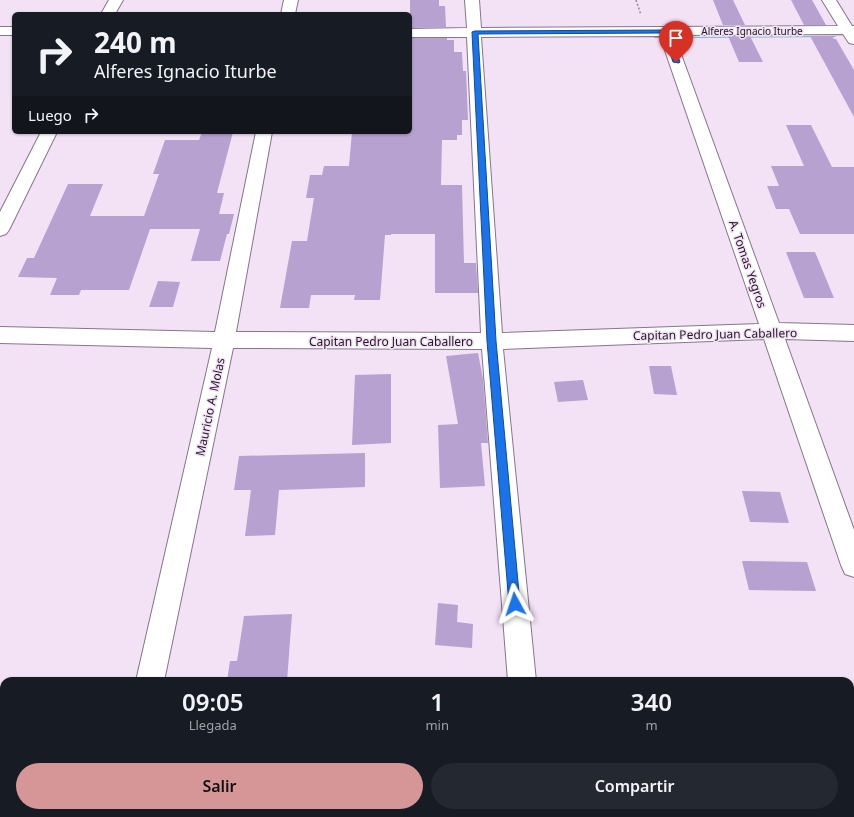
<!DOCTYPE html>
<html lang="es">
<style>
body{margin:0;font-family:"Noto Sans",sans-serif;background:#242831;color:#f1f3f6;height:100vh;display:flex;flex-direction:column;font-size:15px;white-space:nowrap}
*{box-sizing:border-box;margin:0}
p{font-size:13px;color:#9ea1a6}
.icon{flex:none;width:22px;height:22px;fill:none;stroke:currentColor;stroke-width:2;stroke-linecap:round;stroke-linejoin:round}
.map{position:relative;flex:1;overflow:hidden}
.panel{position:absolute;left:0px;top:677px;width:854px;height:140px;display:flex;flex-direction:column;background:#171b24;border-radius:12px 12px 0 0;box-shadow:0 1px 3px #0004}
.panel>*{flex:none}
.guide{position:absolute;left:12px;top:12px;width:400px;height:122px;border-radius:6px;box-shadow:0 1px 3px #0004;background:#171b24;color:#f1f3f6;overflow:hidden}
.pin{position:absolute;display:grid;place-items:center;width:34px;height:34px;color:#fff;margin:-41px -17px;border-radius:50% 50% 50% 0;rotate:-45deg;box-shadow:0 0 4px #0007}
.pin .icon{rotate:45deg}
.me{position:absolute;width:44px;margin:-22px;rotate:355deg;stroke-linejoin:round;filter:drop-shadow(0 0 3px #0008)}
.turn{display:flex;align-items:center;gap:14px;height:84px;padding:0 16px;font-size:18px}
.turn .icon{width:52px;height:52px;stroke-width:2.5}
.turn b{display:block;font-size:28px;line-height:34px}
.then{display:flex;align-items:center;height:38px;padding:0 16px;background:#0003;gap:8px;font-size:15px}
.eta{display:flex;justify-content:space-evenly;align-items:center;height:68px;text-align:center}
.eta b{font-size:24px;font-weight:600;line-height:28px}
.action{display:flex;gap:8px;margin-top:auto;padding:8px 16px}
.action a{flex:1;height:46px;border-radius:24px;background:#d69698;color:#111;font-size:16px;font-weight:600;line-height:46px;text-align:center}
.action a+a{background:#242831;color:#f1f3f6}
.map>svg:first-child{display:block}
.water{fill:#75b4cb}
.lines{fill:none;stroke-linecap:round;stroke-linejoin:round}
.stream{fill:#75b4cb;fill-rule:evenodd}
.building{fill:#b6a1d1}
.minor-casing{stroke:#867689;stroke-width:2}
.path{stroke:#978999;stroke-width:1.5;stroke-dasharray:2 2;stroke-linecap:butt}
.minor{fill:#fff;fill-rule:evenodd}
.route{fill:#1a73e8;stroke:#114b97}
.labels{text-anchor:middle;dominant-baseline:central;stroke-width:3;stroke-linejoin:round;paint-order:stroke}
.far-street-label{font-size:10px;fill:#201921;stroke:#f3e1f6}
.street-label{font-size:12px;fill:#201921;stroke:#f3e1f6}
</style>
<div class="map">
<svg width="854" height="817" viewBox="0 0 854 817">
<rect width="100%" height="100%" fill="#f3e1f6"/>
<path class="water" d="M835,36L836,37L679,38L678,37Z"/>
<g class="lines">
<path class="stream" d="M661,34L664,36L663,37L655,38L652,36L655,34Z"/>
</g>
<path class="building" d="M410,0H439V6H445L446,27L410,28Z
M713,0H733L745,25H723Z
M791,0H812L826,25H804Z
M728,36H750L763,62H739Z
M810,36H832L834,39H836L854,70V117Z
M410,38H447V40H454V52H462L463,71H466L468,120H462V135H457V140H442L441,185H462L464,263H476L478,293H435V234H391V235H385L380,300H354L355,295H311L309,308H280L292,241H307L314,198H306L310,175H322L324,166H349L352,132H410L412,81H410Z
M786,125H811L832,167H854V234H800L789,209H776L767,186H779L771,166H804Z
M202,132H233L217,193H224L219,214H234L229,234H227L220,261H191L200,229H150L129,290H81L79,295H50L57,278L18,277L27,258H34L68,184H103L90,216H144L159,174H153L165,140H199Z
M786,252H815L834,298H804Z
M158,281L180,282L173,307H149Z
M478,353L483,379L488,443H481L485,486L440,488L438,425L458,424L446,356Z
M649,366H671L677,395L654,394Z
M391,374V443L352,445L355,375Z
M583,380L588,400L558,402L554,382Z
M365,453V487L279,490L275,535L245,536L251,490H234L239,456Z
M742,491L780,492L789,523L750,522Z
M742,561L807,562L816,591L749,590Z
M438,603L458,605L457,622L473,624L472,648L435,645Z
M292,614L287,681H227L230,661H237L244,616Z"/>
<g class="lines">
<defs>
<path id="minor" d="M109,0H123L115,14H101Z
M284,0H298L295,14H281Z
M465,0H479L481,28L838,26L822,0H836L852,26H854V44L849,43L843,34L674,35L779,323L854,325V341L785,339L854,530V577L845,574L841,565L764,339L503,349L536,681H508L482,349L233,348L164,681H136L212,348L0,343V327L215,332L256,132H272L236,332L481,333L467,37H410V29L467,28ZM660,36L759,324L502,333L481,37Z
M0,27H14V35H0Z
M41,132H57L9,230L6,234L0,236V212Z
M107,813H137L136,817H106Z
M518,813H548L549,817H519Z"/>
</defs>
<use href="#minor" class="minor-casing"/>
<path class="path" d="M636,0L641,15"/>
<use href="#minor" class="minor"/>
</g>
<path class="route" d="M666,30L669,32L680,62L679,63L673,62L664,33L478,34L496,341L520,604L519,608L515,609L511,608L509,604L487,341L472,32L475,31Z"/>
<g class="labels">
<g class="far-street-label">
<text x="752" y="31">Alferes Ignacio Iturbe</text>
</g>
<g class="street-label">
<text transform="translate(748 264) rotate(71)">A. Tomas Yegros</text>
<text transform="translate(715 334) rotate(-1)">Capitan Pedro Juan Caballero</text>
<text x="391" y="341">Capitan Pedro Juan Caballero</text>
<text transform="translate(210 407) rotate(-78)">Mauricio A. Molas</text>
</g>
</g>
</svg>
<div class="pin" style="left:676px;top:62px;background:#d93025"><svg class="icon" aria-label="arrive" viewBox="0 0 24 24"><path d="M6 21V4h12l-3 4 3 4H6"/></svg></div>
<svg class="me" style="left:515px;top:604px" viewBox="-20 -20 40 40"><path d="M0-17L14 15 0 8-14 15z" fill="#1a73e8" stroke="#fff" stroke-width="4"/></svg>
<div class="guide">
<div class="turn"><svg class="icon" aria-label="right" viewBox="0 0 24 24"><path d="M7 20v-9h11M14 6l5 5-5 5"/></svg><div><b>240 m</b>Alferes Ignacio Iturbe</div></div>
<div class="then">Luego<svg class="icon" aria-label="right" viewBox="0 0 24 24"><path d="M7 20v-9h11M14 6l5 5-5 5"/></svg></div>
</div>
<section class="panel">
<div class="eta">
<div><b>09:05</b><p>Llegada</p></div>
<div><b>1</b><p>min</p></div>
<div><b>340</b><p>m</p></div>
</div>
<div class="action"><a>Salir</a><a>Compartir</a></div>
</section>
</div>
